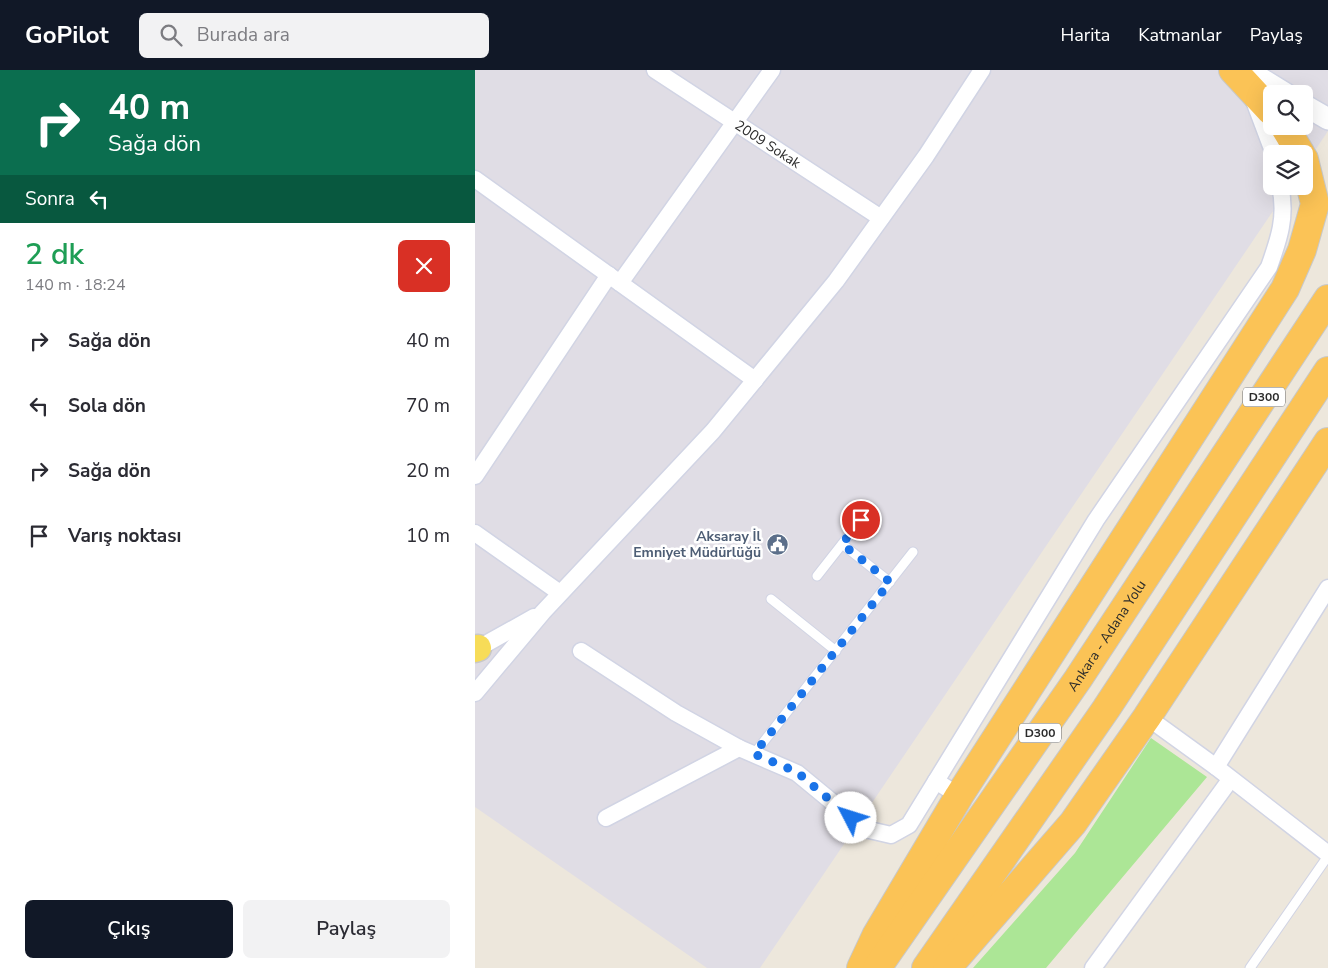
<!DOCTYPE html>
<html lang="tr">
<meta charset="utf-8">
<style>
body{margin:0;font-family:"Nunito Sans",sans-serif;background:#f2f2f3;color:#2b2b33;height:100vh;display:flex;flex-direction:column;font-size:19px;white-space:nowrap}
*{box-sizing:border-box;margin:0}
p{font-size:16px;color:#7c7c81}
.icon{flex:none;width:28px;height:28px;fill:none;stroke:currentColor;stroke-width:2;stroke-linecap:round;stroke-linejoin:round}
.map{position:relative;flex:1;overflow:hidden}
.drawer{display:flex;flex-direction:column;background:#fff;width:475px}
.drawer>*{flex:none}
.banner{background:#0b6e4f;color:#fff;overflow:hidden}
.buttons{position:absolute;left:788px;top:15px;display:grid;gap:10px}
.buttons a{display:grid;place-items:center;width:50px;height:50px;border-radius:8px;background:#fff;box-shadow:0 5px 20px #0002;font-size:25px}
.pin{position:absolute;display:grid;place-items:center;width:42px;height:42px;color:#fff;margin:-21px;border:2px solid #fff;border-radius:50%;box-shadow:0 1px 5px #0007}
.me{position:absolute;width:55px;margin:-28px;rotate:310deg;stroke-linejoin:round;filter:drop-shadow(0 0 4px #0008)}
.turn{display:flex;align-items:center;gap:18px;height:105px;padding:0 25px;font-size:22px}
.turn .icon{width:65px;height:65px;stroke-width:2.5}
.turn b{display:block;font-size:35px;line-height:42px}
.then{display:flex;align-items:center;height:48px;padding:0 25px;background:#0003;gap:10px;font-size:19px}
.round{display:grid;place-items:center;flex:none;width:52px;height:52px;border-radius:8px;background:#f2f2f3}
.overview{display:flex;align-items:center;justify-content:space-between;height:85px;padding:0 25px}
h1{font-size:30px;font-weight:600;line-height:38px;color:#1e9e55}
.action{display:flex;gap:10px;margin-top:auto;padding:10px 25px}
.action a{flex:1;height:58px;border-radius:8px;background:#111827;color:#fff;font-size:20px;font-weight:600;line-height:58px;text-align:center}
.action a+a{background:#f2f2f3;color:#2b2b33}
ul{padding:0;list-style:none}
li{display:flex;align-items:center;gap:15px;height:65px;padding:0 25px}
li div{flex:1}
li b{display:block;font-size:19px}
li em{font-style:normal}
header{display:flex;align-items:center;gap:30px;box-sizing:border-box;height:70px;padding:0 25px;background:#111827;color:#fff}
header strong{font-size:24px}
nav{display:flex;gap:28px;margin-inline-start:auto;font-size:18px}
.search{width:350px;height:45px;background:#f2f2f3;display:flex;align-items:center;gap:12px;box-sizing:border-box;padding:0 18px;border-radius:8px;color:#7c7c81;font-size:19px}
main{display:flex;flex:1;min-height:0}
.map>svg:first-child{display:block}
.industrial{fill:#e0dde5;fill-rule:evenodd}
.green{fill:#ace696}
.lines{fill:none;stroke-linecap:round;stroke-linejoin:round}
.service-casing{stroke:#d1d4e4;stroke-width:11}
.minor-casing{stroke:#d1d4e4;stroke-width:19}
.tertiary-casing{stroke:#d1d4e4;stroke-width:24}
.primary-casing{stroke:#c8c8c8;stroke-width:29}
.trunk-casing{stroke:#c8c8c8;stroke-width:30}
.service{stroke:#fff;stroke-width:9}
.minor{stroke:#fff;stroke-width:16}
.tertiary{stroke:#fff;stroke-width:21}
.primary{stroke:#f7dc58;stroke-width:26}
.trunk{stroke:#fbc356;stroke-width:28}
.route{stroke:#1a73e8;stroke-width:9;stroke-dasharray:0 16.2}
.labels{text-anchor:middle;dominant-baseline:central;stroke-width:5;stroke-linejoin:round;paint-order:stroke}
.shield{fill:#fff;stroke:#6b6b6b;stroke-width:1}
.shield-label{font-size:12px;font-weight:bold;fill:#2b2b2b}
.street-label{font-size:14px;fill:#2b2b2b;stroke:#fff}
.service-label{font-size:14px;font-weight:bold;fill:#4e5e75;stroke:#fff;text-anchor:end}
</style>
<header>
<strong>GoPilot</strong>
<div class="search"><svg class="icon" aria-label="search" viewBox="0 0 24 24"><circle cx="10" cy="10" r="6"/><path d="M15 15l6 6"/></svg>Burada ara</div>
<nav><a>Harita</a><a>Katmanlar</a><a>Paylaş</a></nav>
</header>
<main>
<section class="drawer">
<div class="banner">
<div class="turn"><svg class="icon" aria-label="right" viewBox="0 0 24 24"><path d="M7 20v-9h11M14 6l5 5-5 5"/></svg><div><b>40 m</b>Sağa dön</div></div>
<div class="then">Sonra<svg class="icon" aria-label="left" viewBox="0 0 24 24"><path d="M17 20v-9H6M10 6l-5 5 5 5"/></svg></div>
</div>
<div class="overview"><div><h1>2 dk</h1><p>140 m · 18:24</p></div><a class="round" style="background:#d93025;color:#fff"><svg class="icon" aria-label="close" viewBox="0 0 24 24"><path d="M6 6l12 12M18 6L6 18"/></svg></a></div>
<ul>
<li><svg class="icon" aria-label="right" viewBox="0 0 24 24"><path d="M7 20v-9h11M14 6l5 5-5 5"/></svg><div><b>Sağa dön</b></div><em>40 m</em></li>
<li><svg class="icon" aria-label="left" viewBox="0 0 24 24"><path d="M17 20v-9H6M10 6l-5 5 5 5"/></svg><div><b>Sola dön</b></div><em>70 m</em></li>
<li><svg class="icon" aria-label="right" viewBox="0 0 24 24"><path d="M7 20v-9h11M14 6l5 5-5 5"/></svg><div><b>Sağa dön</b></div><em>20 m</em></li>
<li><svg class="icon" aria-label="arrive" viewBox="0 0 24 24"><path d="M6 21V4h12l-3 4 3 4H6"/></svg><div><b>Varış noktası</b></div><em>10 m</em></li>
</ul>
<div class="action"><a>Çıkış</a><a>Paylaş</a></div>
</section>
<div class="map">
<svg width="853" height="898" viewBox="0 0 853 898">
<rect width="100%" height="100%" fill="#ede7dc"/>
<path class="industrial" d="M0,0H853V61L829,97V84H796V116H815L285,898H232L0,737ZM796,24H829V56H796Z"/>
<path class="green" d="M676,668L732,707L571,898H498L600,783Z"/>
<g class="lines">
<defs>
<path id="service" d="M367,474L415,512
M342,506L386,450
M296,529L361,581
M279,684L438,482
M775,898L853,786"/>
<g id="minor">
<path id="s1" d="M180,0L406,148"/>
<path d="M779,31L799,84"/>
<path d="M0,109L280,310"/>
<path d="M145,213L297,0"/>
<path d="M0,406L134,205"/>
<path d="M0,463L85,523"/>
<path d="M853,518L741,697L853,784"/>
<path d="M0,580L59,547"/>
<path d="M106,581L201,643L264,678L322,703L390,759L416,765L434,755L461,711"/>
<path d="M0,623L68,542L238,361L361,211L451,86L507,0"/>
<path d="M672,647L741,697"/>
<path d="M484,726L461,711L621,450L794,197C804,169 812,146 805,116"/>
<path d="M131,748L264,678"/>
<path d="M618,898L755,710"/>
</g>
<path id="tertiary" d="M772,0L811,24
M829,35L853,49"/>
<path id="primary" d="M0,579L3,578"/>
<g id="trunk">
<path d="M758,0L796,41"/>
<path d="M809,56L826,84"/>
<path d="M386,898L401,866L484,726L810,219L827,180L840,134L829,89"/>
<path id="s2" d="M402,898L603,609L853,229"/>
<path d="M451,898L631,639L853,301"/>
<path d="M472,898L598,753L672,647L853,372"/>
</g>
</defs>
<use href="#service" class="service-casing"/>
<use href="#minor" class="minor-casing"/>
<use href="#tertiary" class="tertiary-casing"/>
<use href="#primary" class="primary-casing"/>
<use href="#trunk" class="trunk-casing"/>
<use href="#service" class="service"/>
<use href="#minor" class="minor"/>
<use href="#tertiary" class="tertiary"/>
<use href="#primary" class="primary"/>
<use href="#trunk" class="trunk"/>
</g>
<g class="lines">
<path class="route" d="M376,748L322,702L279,684L415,512L367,474L386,450"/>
</g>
<defs>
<symbol id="civic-disc" viewBox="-11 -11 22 22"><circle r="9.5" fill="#5c6f8a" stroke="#fff"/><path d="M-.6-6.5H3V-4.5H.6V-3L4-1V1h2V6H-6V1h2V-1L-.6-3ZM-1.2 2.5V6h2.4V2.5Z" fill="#fff"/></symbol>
</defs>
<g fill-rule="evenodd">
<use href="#civic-disc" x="290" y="462" width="25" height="25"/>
</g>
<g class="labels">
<g class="shield">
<rect x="768" y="317.5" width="42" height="19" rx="4"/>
<rect x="544" y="653.5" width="42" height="19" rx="4"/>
</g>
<g class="shield-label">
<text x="789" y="327">D300</text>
<text x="565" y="663">D300</text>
</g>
<g class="street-label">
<text stroke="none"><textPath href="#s1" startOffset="135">2009 Sokak</textPath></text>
<text stroke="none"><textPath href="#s2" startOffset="404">Ankara - Adana Yolu</textPath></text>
</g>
<g class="service-label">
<text x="286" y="466">Aksaray İl<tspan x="286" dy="16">Emniyet Müdürlüğü</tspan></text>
</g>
</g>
</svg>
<div class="buttons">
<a><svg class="icon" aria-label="search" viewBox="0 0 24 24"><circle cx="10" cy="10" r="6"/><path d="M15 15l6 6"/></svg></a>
<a><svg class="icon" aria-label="layers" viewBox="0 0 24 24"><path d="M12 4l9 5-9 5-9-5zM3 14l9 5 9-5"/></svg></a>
</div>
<div class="pin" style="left:386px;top:450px;background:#d93025"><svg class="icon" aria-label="arrive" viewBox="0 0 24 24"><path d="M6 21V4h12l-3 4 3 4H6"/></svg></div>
<svg class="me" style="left:376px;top:748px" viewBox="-20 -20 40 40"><circle r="19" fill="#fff"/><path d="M0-13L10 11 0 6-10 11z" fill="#1a73e8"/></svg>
</div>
</main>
